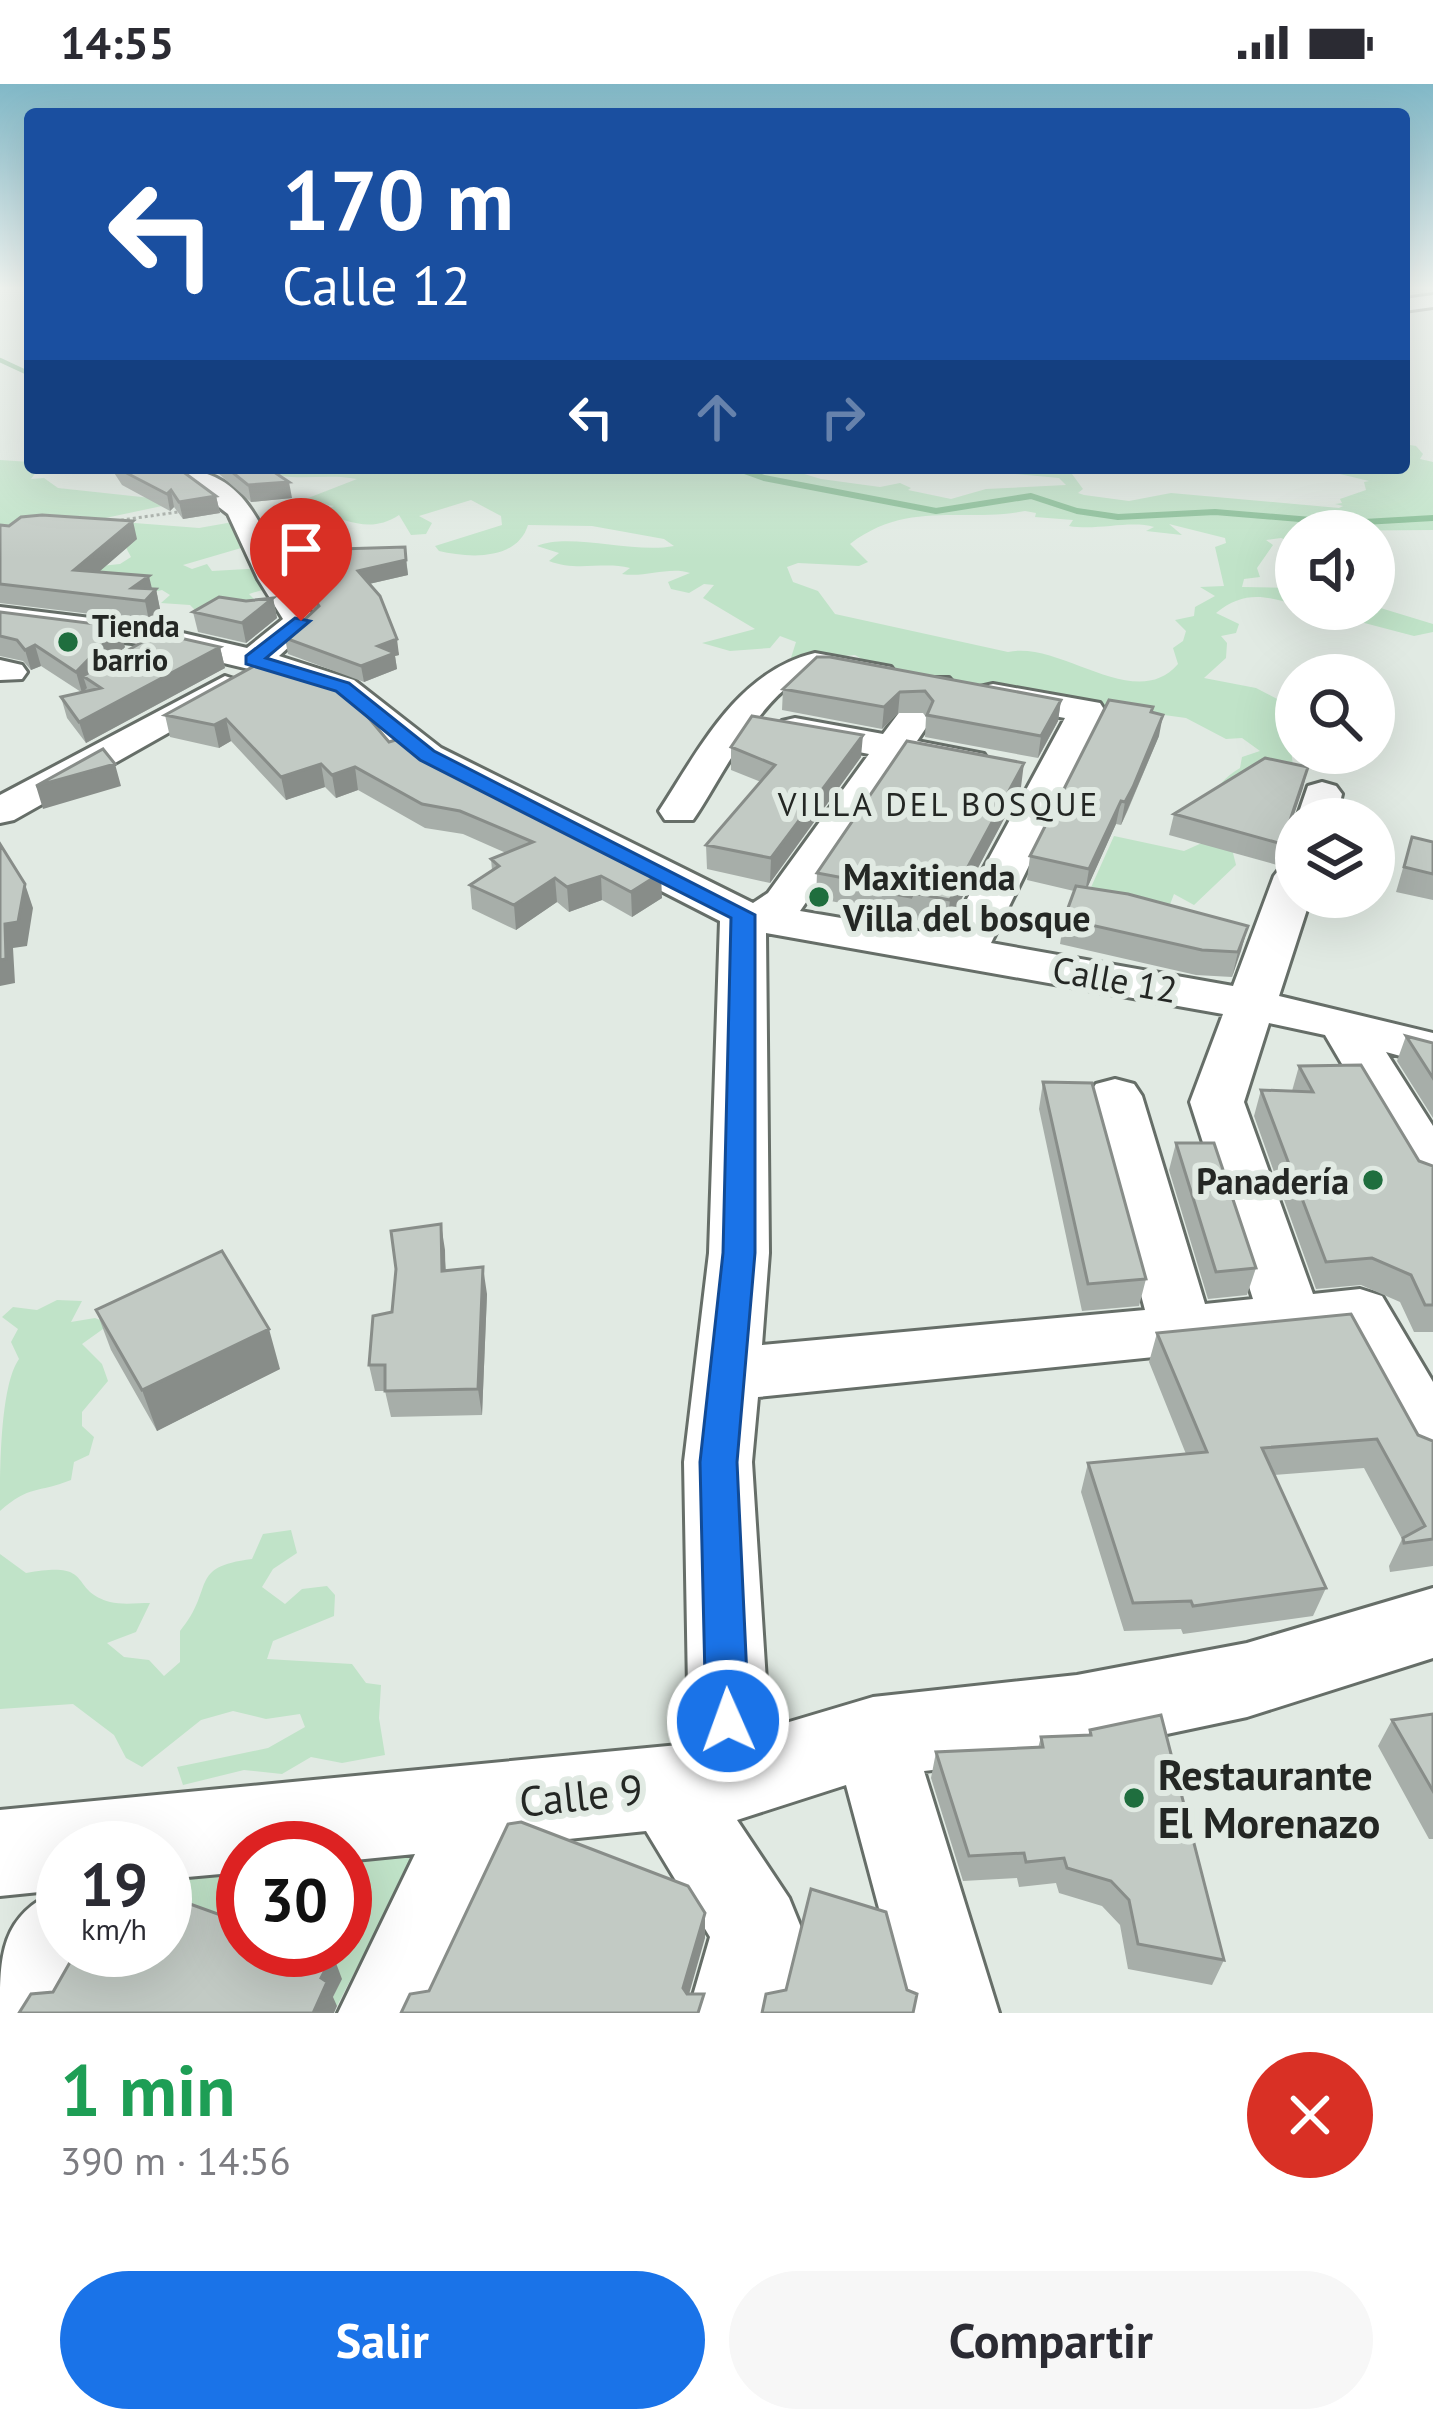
<!DOCTYPE html>
<html lang="es">
<meta charset="utf-8">
<style>
body{margin:0;font-family:"PT Sans",sans-serif;background:#f7f7f7;color:#2b2b33;height:100vh;display:flex;flex-direction:column;font-size:45px;white-space:nowrap}
*{box-sizing:border-box;margin:0}
p{font-size:39px;color:#7c7c81}
.icon{flex:none;width:66px;height:66px;fill:none;stroke:currentColor;stroke-width:2;stroke-linecap:round;stroke-linejoin:round}
.map{position:relative;height:1929px;overflow:hidden}
.panel{display:flex;flex-direction:column;background:#fff;flex:1}
.panel>*{flex:none}
.guide{position:absolute;left:24px;top:24px;width:1386px;height:366px;border-radius:12px;box-shadow:0 12px 48px #0002;background:#1a4fa0;color:#fff;overflow:hidden}
.buttons{position:absolute;left:1275px;top:426px;display:grid;gap:24px}
.buttons a{display:grid;place-items:center;width:120px;height:120px;border-radius:50%;background:#fff;box-shadow:0 12px 48px #0002;font-size:60px}
.speed{position:absolute;left:36px;top:1737px;display:flex;gap:24px;font-size:60px;font-weight:700;text-align:center}
.speed>*{display:grid;place-content:center;width:156px;height:156px;border-radius:50%;background:#fff;box-shadow:0 12px 48px #0002;line-height:1}
.speed small{font-size:30px;font-weight:400}
.speed .limit{border:18px solid #d22;background:#fff;color:#111}
.pin{position:absolute;display:grid;place-items:center;width:102px;height:102px;color:#fff;margin:-123px -51px;border-radius:50% 50% 50% 0;rotate:-45deg;box-shadow:0 0 12px #0007}
.pin .icon{rotate:45deg}
.me{position:absolute;width:132px;margin:-66px;rotate:358deg;stroke-linejoin:round;filter:drop-shadow(0 0 9px #0008)}
.turn{display:flex;align-items:center;gap:42px;height:252px;padding:0 60px;font-size:54px}
.turn .icon{width:156px;height:156px;stroke-width:2.5}
.turn b{display:block;font-size:84px;line-height:102px}
.lanes{display:flex;align-items:center;height:114px;padding:0 60px;background:#0003;justify-content:center;gap:60px;direction:ltr}
.lanes .off{opacity:.35}
.round{display:grid;place-items:center;flex:none;width:126px;height:126px;border-radius:63px;background:#f7f7f7}
.head{display:flex;align-items:center;justify-content:space-between;height:204px;padding:0 60px}
h1{font-size:72px;font-weight:700;line-height:90px;color:#1e9e55}
.cta{display:flex;gap:24px;margin-top:auto;padding:24px 60px}
.cta a{flex:1;height:138px;border-radius:72px;background:#1a73e8;color:#fff;font-size:48px;font-weight:700;line-height:138px;text-align:center}
.cta a+a{background:#f7f7f7;color:#2b2b33}
.status{display:flex;justify-content:space-between;align-items:center;height:84px;padding:0 60px;background:#fff;direction:ltr}
.status svg{height:33px;fill:currentColor}
.map>svg:first-child{display:block}
.green{fill:#c0e3c8;fill-rule:evenodd}
.lines{fill:none;stroke-linecap:round;stroke-linejoin:round}
.stream-far1{stroke:#88be96;stroke-width:4.5}
.stream{stroke:#88be96;stroke-width:6}
.minor-casing{stroke:#666e68;stroke-width:6}
.path{stroke:#a3aaa4;stroke-width:3;stroke-dasharray:3 3;stroke-linecap:butt}
.minor{fill:#fff;fill-rule:evenodd}
.wall{fill:#a7aea9}
.shaded-wall{fill:#888d89}
.building{fill:#c2cac4;stroke:#888d89;stroke-width:3}
.route{fill:#1a73e8;stroke:#114b97;stroke-width:3}
.poi-dot{fill:#1f6e3e;stroke:#e1eae3;stroke-width:4.5}
.labels{text-anchor:middle;dominant-baseline:central;stroke-width:12;stroke-linejoin:round;paint-order:stroke}
.far-poi-label{font-size:30px;font-weight:bold;fill:#242724;stroke:#e1eae3;text-anchor:start}
.far-neighbourhood-label{font-size:33px;letter-spacing:3px;fill:#242724;stroke:#e1eae3}
.poi-label{font-size:36px;font-weight:bold;fill:#242724;stroke:#e1eae3;text-anchor:start}
.street-label{font-size:36px;fill:#242724;stroke:#e1eae3}
.near-poi-label{font-size:42px;font-weight:bold;fill:#242724;stroke:#e1eae3;text-anchor:start}
.near-street-label{font-size:42px;fill:#242724;stroke:#e1eae3}
</style>
<div class="status"><b>14:55</b><svg viewBox="0 0 49 12"><path d="M0 12V9h3v3zM5 12V6h3v6zM10 12V3h3v9zM15 12V0h3v12zM26 1h20v11H26zM47 4h2v5h-2z"/></svg></div>
<div class="map">
<svg width="1433" height="1929" viewBox="0 0 1433 1929">
<rect width="100%" height="100%" fill="#e1eae3"/>
<path class="green" d="M1404,360L1416,362L1423,370L1420,375L1433,378V446L1296,447V459L1281,454L1266,456L1273,461L1257,484L1260,493L1244,495L1242,503L1296,504V521C1264,511 1243,507 1216,529L1239,540L1236,549L1221,552L1227,559L1226,574L1204,594L1256,604L1283,618L1280,630L1289,648L1293,682L1230,757L1236,781L1194,821L1174,810L1163,839L1084,819L1114,752L1184,767L1204,758C1209,725 1209,702 1240,684L1242,673L1260,667L1242,654L1226,655L1186,634L975,605L950,595L870,580L855,571L790,577L796,558L780,552L770,564L730,567L702,559L755,545L703,514L714,501L704,500L689,509L671,505L668,498L690,489C669,482 645,494 622,490L630,484C603,477 577,488 549,477L559,469L537,462C570,448 633,470 674,462L664,455L592,442L528,441C517,477 469,474 439,467L435,462L502,441L501,432L471,416L419,432L432,439L426,450L411,451L399,431C370,450 348,436 318,428L334,422L303,416L357,395C323,388 289,401 259,384H784L821,395L880,403L900,399L911,404L908,406L951,415L986,405L1066,401L1059,394L953,384H1056L1072,390L1083,405L1078,409L1084,411L1129,417L1171,409L1339,424L1343,422L1335,420L1342,419L1340,415L1366,406L1364,398L1369,397L1315,384H1404ZM1025,427L1036,429L1035,433L1073,436L1069,442C1097,447 1130,436 1154,443L1146,447L1182,451L1169,440L1225,454L1226,459L1215,463L1224,502L1200,503L1215,512L1195,523L1194,532L1175,536L1186,547L1183,557L1173,564L1178,580C1135,630 1061,556 1008,568L835,530L818,507L793,498L787,483L798,479L859,482L868,478L850,460C908,416 960,439 1025,427Z
M0,376L30,378V384H39L31,395L44,394L58,404L160,415L162,422L96,436L199,444L233,438L248,462L183,481L192,485L207,480L212,487L264,484L272,503L249,510L263,524L202,533L190,521L161,519L170,511L162,506C134,513 110,503 91,483L120,480L131,473L123,458L0,461Z
M1374,522L1433,540V548L1414,552L1311,525Z
M57,1216L82,1217L71,1238L95,1234L110,1240L82,1260L102,1280L108,1297L82,1328V1342L94,1353L89,1371L74,1378L71,1396C36,1410 31,1400 0,1427C0,1386 0,1302 19,1275L11,1258L18,1245L2,1233L13,1223L37,1226Z
M291,1446L297,1469L273,1485L262,1503L285,1520L302,1505L327,1502L335,1511L334,1532L273,1557L267,1575L352,1580L366,1599L381,1601L379,1634L385,1671L342,1679L311,1673L282,1690L244,1686L183,1701L177,1683L268,1664L305,1643L300,1630L266,1635L233,1627L201,1636L142,1683L126,1674L114,1651L73,1620L0,1625V1470L26,1489C97,1476 67,1506 110,1518C122,1521 138,1519 150,1519L136,1548L107,1559L124,1573L149,1576L164,1592L180,1578V1547C216,1504 187,1483 252,1475L263,1450Z
M416,1769L337,1922L331,1918L341,1895L262,1866H345V1772Z
M243,1784V1859L165,1831V1793Z"/>
<g class="lines">
<path class="stream-far1" d="M0,276L30,290"/>
<path class="stream" d="M736,384L764,394L936,427L1031,412L1077,427L1118,433L1215,428L1347,439L1433,434"/>
<defs>
<path id="minor" d="M1433,211V223L1404,227V215Z
M168,384C248,384 257,440 290,498C298,512 308,524 317,537L279,572L354,596L441,664L753,819L768,809L869,670L782,653L776,645L782,637L795,634L883,650L925,594H949L955,601L917,657L984,670L989,678L984,686L970,690L903,677L800,827L947,852L1065,634L980,619L975,611L980,603L993,600L1100,619L1105,627L991,859L1233,902L1274,792L1281,783L1296,779V813H1311L1279,912L1433,949V981L1386,968L1433,1042V1106L1413,1101L1325,951L1269,939L1244,1018L1313,1210L1360,1205L1382,1212L1433,1298V1386L1409,1378L1342,1254L758,1313L752,1378L769,1644L873,1613L1077,1591L1247,1559L1433,1504V1574L1247,1633L1077,1669L924,1687L999,1929H907L846,1701L737,1736L789,1814L802,1846L780,1929H688L710,1853L646,1747L510,1761L432,1929H338L415,1770L345,1777V1764H243V1788L165,1795V1764H63V1866H101L65,1929H0C0,1872 0,1831 59,1806L0,1812V1726L689,1660L684,1378L709,1169L720,837L413,680L330,610L257,587L148,561L0,543V523L148,541L247,564L283,535L258,495L228,430ZM766,849L1223,930L1190,1018L1253,1215L1205,1220L1142,1012L1134,1000L1115,995L1096,1000L1088,1012L1145,1226L762,1261L769,1169Z
M815,569L891,583L896,590L891,597C867,603 843,587 818,589C767,594 720,698 693,736H665L659,727C700,664 737,588 815,569Z
M0,576L22,581L27,588L22,595L0,596Z
M225,592L237,596L243,603L237,610L14,736L0,739V711Z
M1322,698L1336,702L1342,710L1336,735L1296,737L1308,702Z"/>
</defs>
<use href="#minor" class="minor-casing"/>
<path class="path" d="M115,437L185,427"/>
<use href="#minor" class="minor"/>
</g>
<path class="wall" d="M111,384H178L216,412L220,429L183,435L174,423L170,427L122,401Z
M191,384H268L292,414L251,418L218,389Z
M0,441L137,455L99,488L156,505L160,525L149,537L0,519Z
M405,463L408,491L369,500L399,571L395,572L397,585L364,598L288,570L285,554L314,526L311,521L309,506Z
M273,514L277,534L246,559L198,548L193,528Z
M0,528L125,563L114,574L220,563L225,584L86,659L67,634L61,613L81,608L41,582L31,586L23,577L0,572Z
M830,573L1061,616L1058,637L1038,674L925,653L926,633L923,629H898L882,645L782,626L783,605Z
M267,575L389,658L662,814L632,833L602,816L569,828L557,818L516,846L472,825L470,801L492,786L491,775L506,769L463,750L425,744L358,706L336,714L325,703L286,716L231,657L219,664L170,653L165,631Z
M1153,623L1152,628L1159,652L1128,726L1121,741L1116,740L1087,804L1248,842L1232,893L1196,891L1060,860L1064,835L1074,807L1027,796L1030,772Z
M731,663L861,673L770,799L707,785L706,761L761,698L731,686Z
M1308,683L1277,781L1169,751L1174,730Z
M1021,703L947,842L911,835L909,839L869,832L870,825L816,814L817,789Z
M1412,753L1433,758V816L1396,808Z
M1406,952L1433,959V1034L1397,977Z
M1299,982L1419,1077L1433,1082V1248H1414L1400,1218L1361,1201L1316,1205L1254,1032L1261,1006L1292,1007Z
M1043,998L1146,1195L1139,1222L1082,1227L1039,1025Z
M1176,1059L1256,1184L1247,1211L1208,1215L1169,1086Z
M441,1140L446,1186L487,1210L482,1331L391,1333L385,1307H375L369,1281L392,1228Z
M96,1226L280,1285L157,1347L111,1266Z
M1157,1249L1433,1357V1482L1390,1488L1389,1482L1402,1455L1364,1384L1274,1391L1326,1504L1313,1532L1183,1550L1181,1545L1124,1547L1081,1408L1088,1379L1186,1370L1149,1278Z
M1433,1630V1755H1429L1378,1662L1392,1636Z
M1090,1646L1224,1876L1212,1901L1128,1885L1120,1841L1102,1822L1059,1809L1056,1799L1019,1803L1017,1794L963,1797L931,1694L936,1668L1038,1664L1041,1653L1088,1652Z"/>
<path class="shaded-wall" d="M289,398L292,414L251,418L248,401Z
M171,406L174,423L170,427L167,410Z
M216,412L220,429L183,435L179,418Z
M133,437L137,455L79,505L74,486Z
M406,476L408,491L360,502L358,487Z
M149,492L153,509L156,505L160,525L149,537L145,517L132,504Z
M273,514L277,534L246,559L242,539Z
M120,543L125,563L92,598L83,592L87,604L82,609L76,588Z
M397,555L399,571L395,572L397,585L364,598L361,582L378,562Z
M35,561L41,582L31,586L25,566Z
M220,563L225,584L86,659L79,638Z
M900,608L898,629L882,645L884,623Z
M1061,616L1058,637L1038,674L1041,652Z
M1163,631L1159,652L1121,741L1125,718Z
M226,635L231,657L219,664L214,641Z
M863,651L861,673L770,799L771,774Z
M1024,679L1021,703L947,842L950,816Z
M115,680L121,702L43,725L36,702Z
M321,680L325,703L286,716L281,693Z
M355,683L358,706L336,714L332,691Z
M1308,683L1303,704L1277,781L1282,760Z
M1121,717L1116,740L1085,809L1089,785Z
M661,789L662,814L632,833L631,808Z
M601,792L602,816L569,828L567,803Z
M555,794L557,818L516,846L514,821Z
M25,800L33,824L27,862L13,864L15,899L0,902V876L5,840Z
M1248,842L1241,867L1232,893L1238,868Z
M441,1140L445,1166L446,1213L442,1187Z
M483,1183L487,1210L482,1331L478,1305Z
M269,1245L280,1285L157,1347L142,1306Z
M705,1829V1854L684,1928L683,1904Z
M333,1871L342,1895L333,1913L337,1922L334,1929H313L321,1894Z"/>
<path class="building" d="M117,384H178L216,412L179,418L171,406L167,410Z
M227,384H268L289,398L248,401Z
M42,431L133,437L74,486L149,492L132,504L156,505L145,517L0,500V441L9,442L21,433Z
M405,463L406,476L358,487L380,512L397,555L378,562L395,569L361,582L285,554L319,522L309,506L306,466Z
M219,513L246,517L273,514L242,539L193,528Z
M0,528L120,543L76,588L35,561L25,566L17,556L0,552Z
M158,549L220,563L79,638L61,613L101,604L83,592Z
M817,573H830L1061,616L1041,652L927,631L933,617L925,607L900,608L884,623L783,605Z
M267,575L324,592L357,620L389,658L399,655L448,685L661,789L631,808L601,792L567,803L555,794L514,821L470,801L499,782L491,775L533,758L460,727L422,720L355,683L332,691L321,680L281,693L226,635L214,641L165,631Z
M1109,616L1153,623L1151,628L1163,631L1133,703L1125,718L1121,717L1089,785L1030,772Z
M752,632L863,651L771,774L706,761L775,681L731,663Z
M907,657L1024,679L950,816L913,809L911,813L871,806L876,800L817,789Z
M103,665L115,680L36,702Z
M1265,674L1308,683L1282,760L1174,730Z
M1412,753L1433,758V790L1404,783Z
M0,760L25,800L18,838L5,840L6,875L0,876Z
M1076,802L1128,810L1248,842L1238,868L1202,866L1064,835Z
M1406,952L1433,959V994Z
M1361,981L1419,1077L1433,1082V1221H1425L1411,1191L1372,1174L1326,1178L1261,1006L1313,1008L1299,982Z
M1043,998L1092,999L1146,1195L1088,1200Z
M1176,1059H1214L1256,1184L1216,1188Z
M441,1140L442,1187L483,1183L478,1305L385,1307V1281H369L373,1232L392,1228L396,1185L391,1147Z
M222,1167L269,1245L142,1306L96,1226Z
M1351,1230L1418,1351L1433,1357V1455L1404,1459L1403,1454L1425,1442L1377,1355L1262,1364L1326,1504L1193,1522L1191,1517L1133,1519L1088,1379L1207,1368L1157,1249Z
M1433,1630V1707L1392,1636Z
M1161,1631L1224,1876L1138,1860L1129,1816L1111,1797L1067,1784L1064,1774L1026,1778L1024,1769L969,1772L936,1668L1043,1663L1041,1653L1091,1651L1090,1646Z
M521,1738L688,1802L705,1829L683,1904L687,1910H704L698,1929H401L410,1910L429,1907L508,1740Z
M811,1805L886,1828L907,1906L917,1910L913,1929H762L766,1910L786,1906Z
M165,1811L243,1839V1866H319L333,1871L321,1894L327,1898L313,1929H19L31,1910L53,1908L77,1866H165Z"/>
<linearGradient id="sky" x2="0" y2="1"><stop stop-color="#81b8c7"/><stop offset="0.43" stop-color="#f2f6f2"/><stop offset="1" stop-color="#f2f6f2" stop-opacity="0"/></linearGradient>
<rect width="1433" height="475" fill="url(#sky)"/>
<path class="route" d="M295,534L310,537L266,574L349,599L434,667L755,831V1169L737,1378L749,1637L743,1652L728,1658L713,1652L706,1637L700,1378L723,1169L731,834L420,676L336,607L246,580V572Z"/>
<g class="poi-dot">
<circle cx="68" cy="558" r="12"/>
<circle cx="819" cy="813" r="12"/>
<circle cx="1373" cy="1096" r="12"/>
<circle cx="1134" cy="1714" r="12"/>
</g>
<g class="labels">
<g class="far-poi-label">
<text x="92" y="541">Tienda<tspan x="92" dy="34">barrio</tspan></text>
</g>
<g class="far-neighbourhood-label">
<text x="939" y="719">VILLA DEL BOSQUE</text>
</g>
<g class="poi-label">
<text x="843" y="792">Maxitienda<tspan x="843" dy="41">Villa del bosque</tspan></text>
<text x="1349" y="1096" text-anchor="end">Panadería</text>
</g>
<g class="street-label">
<text transform="translate(1115 895) rotate(10)">Calle 12</text>
</g>
<g class="near-poi-label">
<text x="1158" y="1690">Restaurante<tspan x="1158" dy="48">El Morenazo</tspan></text>
</g>
<g class="near-street-label">
<text transform="translate(581 1711) rotate(-6)">Calle 9</text>
</g>
</g>
</svg>
<div class="buttons">
<a><svg class="icon" aria-label="sound" viewBox="0 0 24 24"><path d="M4 9h4l5-4v14l-5-4H4zM17 9q2 3 0 6"/></svg></a>
<a><svg class="icon" aria-label="search" viewBox="0 0 24 24"><circle cx="10" cy="10" r="6"/><path d="M15 15l6 6"/></svg></a>
<a><svg class="icon" aria-label="layers" viewBox="0 0 24 24"><path d="M12 4l9 5-9 5-9-5zM3 14l9 5 9-5"/></svg></a>
</div>
<div class="speed"><div>19<small>km/h</small></div><div class="limit">30</div></div>
<div class="pin" style="left:301px;top:537px;background:#d93025"><svg class="icon" aria-label="arrive" viewBox="0 0 24 24"><path d="M6 21V4h12l-3 4 3 4H6"/></svg></div>
<svg class="me" style="left:728px;top:1637px" viewBox="-20 -20 40 40"><circle r="17" fill="#1a73e8" stroke="#fff" stroke-width="3"/><path d="M0-11L8 9 0 5-8 9z" fill="#fff"/></svg>
<div class="guide">
<div class="turn"><svg class="icon" aria-label="left" viewBox="0 0 24 24"><path d="M17 20v-9H6M10 6l-5 5 5 5"/></svg><div><b>170 m</b>Calle 12</div></div>
<div class="lanes"><svg class="icon" aria-label="left" viewBox="0 0 24 24"><path d="M17 20v-9H6M10 6l-5 5 5 5"/></svg><svg class="icon off" aria-label="ahead" viewBox="0 0 24 24"><path d="M12 20V5M6 11l6-6 6 6"/></svg><svg class="icon off" aria-label="right" viewBox="0 0 24 24"><path d="M7 20v-9h11M14 6l5 5-5 5"/></svg></div>
</div>
</div>
<section class="panel">
<div class="head"><div><h1>1 min</h1><p>390 m · 14:56</p></div><a class="round" style="background:#d93025;color:#fff"><svg class="icon" aria-label="close" viewBox="0 0 24 24"><path d="M6 6l12 12M18 6L6 18"/></svg></a></div>
<div class="cta"><a>Salir</a><a>Compartir</a></div>
</section>
